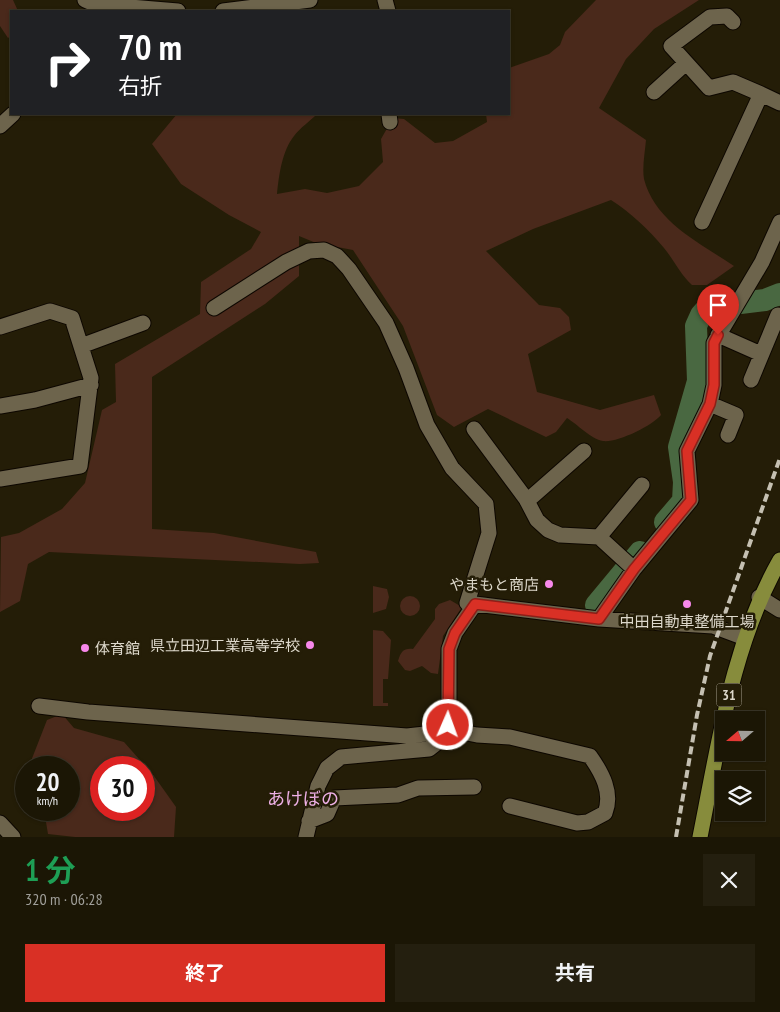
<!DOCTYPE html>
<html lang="ja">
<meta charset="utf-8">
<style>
body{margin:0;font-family:"PT Sans Narrow","Noto Sans JP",sans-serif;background:#241f0f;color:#f1f3f6;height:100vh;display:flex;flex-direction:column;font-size:19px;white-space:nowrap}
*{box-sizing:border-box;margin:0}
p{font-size:16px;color:#a09f9a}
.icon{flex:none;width:28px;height:28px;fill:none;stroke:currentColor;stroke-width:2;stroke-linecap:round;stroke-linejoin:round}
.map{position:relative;height:837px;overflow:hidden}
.panel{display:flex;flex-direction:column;background:#1b1605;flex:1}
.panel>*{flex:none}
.hud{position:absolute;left:10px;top:10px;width:500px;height:105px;border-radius:0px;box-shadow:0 1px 4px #0004,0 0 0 1px #393527;background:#202124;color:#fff;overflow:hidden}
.needle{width:32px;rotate:250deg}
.buttons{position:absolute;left:715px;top:711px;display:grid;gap:10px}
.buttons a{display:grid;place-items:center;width:50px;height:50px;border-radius:0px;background:#1b1605;box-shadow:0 1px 4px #0004,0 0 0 1px #393527;font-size:25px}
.speed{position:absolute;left:15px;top:756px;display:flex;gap:10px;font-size:25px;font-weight:700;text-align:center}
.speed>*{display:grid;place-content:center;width:65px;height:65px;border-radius:50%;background:#1b1605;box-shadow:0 1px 4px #0004,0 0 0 1px #393527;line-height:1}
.speed small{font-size:12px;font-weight:400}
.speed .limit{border:8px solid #d22;background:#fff;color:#111}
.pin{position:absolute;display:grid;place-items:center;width:42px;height:42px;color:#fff;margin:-51px -21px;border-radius:50% 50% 50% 0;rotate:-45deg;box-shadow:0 0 5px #0007}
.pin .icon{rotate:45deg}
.me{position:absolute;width:55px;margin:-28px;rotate:2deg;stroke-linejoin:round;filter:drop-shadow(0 0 4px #0008)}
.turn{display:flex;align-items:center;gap:18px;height:105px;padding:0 25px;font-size:22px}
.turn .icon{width:65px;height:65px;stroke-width:2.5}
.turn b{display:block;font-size:35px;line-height:42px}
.round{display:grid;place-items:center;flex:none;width:52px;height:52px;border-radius:0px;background:#241f0f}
.summary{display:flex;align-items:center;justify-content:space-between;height:85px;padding:0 25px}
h1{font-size:30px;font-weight:700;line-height:38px;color:#1e9e55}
.cta{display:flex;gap:10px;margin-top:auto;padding:10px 25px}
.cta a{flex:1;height:58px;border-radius:0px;background:#d93025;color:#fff;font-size:20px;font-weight:700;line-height:58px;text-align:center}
.cta a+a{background:#241f0f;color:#f1f3f6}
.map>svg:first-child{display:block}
.green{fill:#4a291b;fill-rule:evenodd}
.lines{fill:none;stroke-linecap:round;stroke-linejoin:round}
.river{stroke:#496841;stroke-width:22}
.minor-casing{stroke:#0d0700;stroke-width:17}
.major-casing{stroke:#0d0700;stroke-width:17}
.minor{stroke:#6d644c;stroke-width:15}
.major{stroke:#878c3c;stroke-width:15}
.rail{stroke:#c5c0b2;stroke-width:4;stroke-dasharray:8 4;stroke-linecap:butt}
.route-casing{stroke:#8d1f18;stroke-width:12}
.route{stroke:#d93025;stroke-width:9}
.poi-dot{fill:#f788eb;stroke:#241d07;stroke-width:2}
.labels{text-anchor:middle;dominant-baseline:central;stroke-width:5;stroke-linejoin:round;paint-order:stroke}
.shield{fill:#241d07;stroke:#a6a090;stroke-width:1}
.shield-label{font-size:14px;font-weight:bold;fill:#ddd8cb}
.poi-label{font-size:15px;fill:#ddd8cb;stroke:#241d07;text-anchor:end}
.quarter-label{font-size:18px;fill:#eeb0e6;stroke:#241d07}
</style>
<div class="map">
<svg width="780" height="837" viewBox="0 0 780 837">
<rect width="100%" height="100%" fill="#241d07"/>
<path class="green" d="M0,0H13L18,11H11V36L8,38L0,26Z
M596,0H699L654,29L626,59L599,108L646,140C645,152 642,167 644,179C655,222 700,243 734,266L707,285H692C680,274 674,260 664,248C649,230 630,212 611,200L533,229L486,251L539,305L560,308L569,317L571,330L528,354L537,392L600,410L654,395L661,415C652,426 617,443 603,441C591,439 577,424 567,418L556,432L546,437L488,409L454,427L437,415L403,326L353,250L316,243L299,236V276L265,304L152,377V529L214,533L316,552L319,563L300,564L49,552L28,564L20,601L0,612L1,537L19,533L62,509L85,483L102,410L116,402L115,364L200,314L201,282L251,249L261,232L229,215L181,184L152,144L177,114H317C310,121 300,128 294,136C282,151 279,175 277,194L305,189L327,193L359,186L383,162L381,139L393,118L404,119L435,143L453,141L487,122L486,114H509V68L549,54L560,45L565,32Z
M373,586L387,589L389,597L386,609L373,613Z
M400 606a10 10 0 1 1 20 0a10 10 0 1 1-20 0Z
M450,600L462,607L443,636L438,674L431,673L422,666L410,671L405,670L398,661C401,651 404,648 413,649L435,619V609L439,604Z
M373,630L383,631L391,640L388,679H383V703H388V706H373Z
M62,714L74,728L124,742L154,776L176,807L174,837H75L48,834L44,810H69V768L33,767L31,761L47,720ZM101,768H144V810H101Z"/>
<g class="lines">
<path class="river" d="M665,522L683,501L684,482L679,447L698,381L696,326L701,315L708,307L765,300L780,294
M596,605L640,552"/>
<defs>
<path id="minor" d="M85,0L94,4L178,11
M385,0L388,11
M223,11L310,0
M733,22L727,16L710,17L671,46L709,88L733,82L761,94
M654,92L686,63
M389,114L390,122
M0,126L13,114
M702,222L761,94L780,103
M214,308L286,262L309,251L324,250L337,256L349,269L386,323L406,368L427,425L452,468L486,504L489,533L467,603
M0,327L50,311L72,318L91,378L80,466L0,479
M718,335L761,354
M81,346L143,323
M751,380L778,315
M710,404L736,415L728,435
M0,406L35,400L91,385
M474,429L526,499L537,520L548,530L560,535L599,537L634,569
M527,501L584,451
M599,537L642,485
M759,597L780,610
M599,619L634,569L691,500L687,451L710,404L714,385V343L762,262L780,222
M39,706L88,712L407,736L425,734L448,725
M447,729L477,735L510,737L590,756C602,773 613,793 605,813L588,822L577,823L510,806
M309,821L327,814L334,798L398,795L418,788L474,787
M0,823L13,837
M306,837L318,786L327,768L341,757L429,749L443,738L449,720V649L455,633L475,604L599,619L713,626L745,638"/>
<path id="major" d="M700,837C719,743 732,644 780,560"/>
</defs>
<use href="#minor" class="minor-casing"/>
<use href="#major" class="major-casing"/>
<use href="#minor" class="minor"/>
<use href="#major" class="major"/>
<path class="rail" d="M676,837L697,715L710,656L780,458"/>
</g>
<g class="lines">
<defs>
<path id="route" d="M448,725L449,649L455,633L475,604L599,619L634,569L691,500L687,451L710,404L714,385V343L718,335"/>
</defs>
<use href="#route" class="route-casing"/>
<use href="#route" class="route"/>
</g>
<g class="poi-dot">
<circle cx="549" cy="584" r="5"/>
<circle cx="687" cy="604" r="5"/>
<circle cx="310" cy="645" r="5"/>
<circle cx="85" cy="648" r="5"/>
</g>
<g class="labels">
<rect class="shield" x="716.5" y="683.5" width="25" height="23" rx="4"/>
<g class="shield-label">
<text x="729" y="695">31</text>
</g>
<g class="poi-label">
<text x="539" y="584">やまもと商店</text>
<text x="687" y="621" text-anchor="middle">中田自動車整備工場</text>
<text x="300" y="645">県立田辺工業高等学校</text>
<text x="95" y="648" text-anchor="start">体育館</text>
</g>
<g class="quarter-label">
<text x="303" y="798">あけぼの</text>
</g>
</g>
</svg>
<div class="buttons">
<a><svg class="needle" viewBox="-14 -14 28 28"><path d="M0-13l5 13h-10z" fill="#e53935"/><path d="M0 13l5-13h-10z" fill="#a09f9a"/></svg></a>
<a><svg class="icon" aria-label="layers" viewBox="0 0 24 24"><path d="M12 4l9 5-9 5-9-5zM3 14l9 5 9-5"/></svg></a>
</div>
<div class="speed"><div>20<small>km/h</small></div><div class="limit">30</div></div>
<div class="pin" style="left:718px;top:335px;background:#d93025"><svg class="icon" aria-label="arrive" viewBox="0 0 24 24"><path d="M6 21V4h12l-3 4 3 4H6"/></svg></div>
<svg class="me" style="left:448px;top:725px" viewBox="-20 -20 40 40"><circle r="17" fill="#d93025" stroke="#fff" stroke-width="3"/><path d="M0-11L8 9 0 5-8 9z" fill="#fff"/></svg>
<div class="hud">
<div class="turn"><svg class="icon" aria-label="right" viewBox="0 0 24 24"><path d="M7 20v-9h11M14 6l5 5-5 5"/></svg><div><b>70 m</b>右折</div></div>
</div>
</div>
<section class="panel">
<div class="summary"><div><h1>1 分</h1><p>320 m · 06:28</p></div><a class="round"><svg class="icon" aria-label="close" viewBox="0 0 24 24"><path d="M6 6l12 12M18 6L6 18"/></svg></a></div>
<div class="cta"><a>終了</a><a>共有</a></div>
</section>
